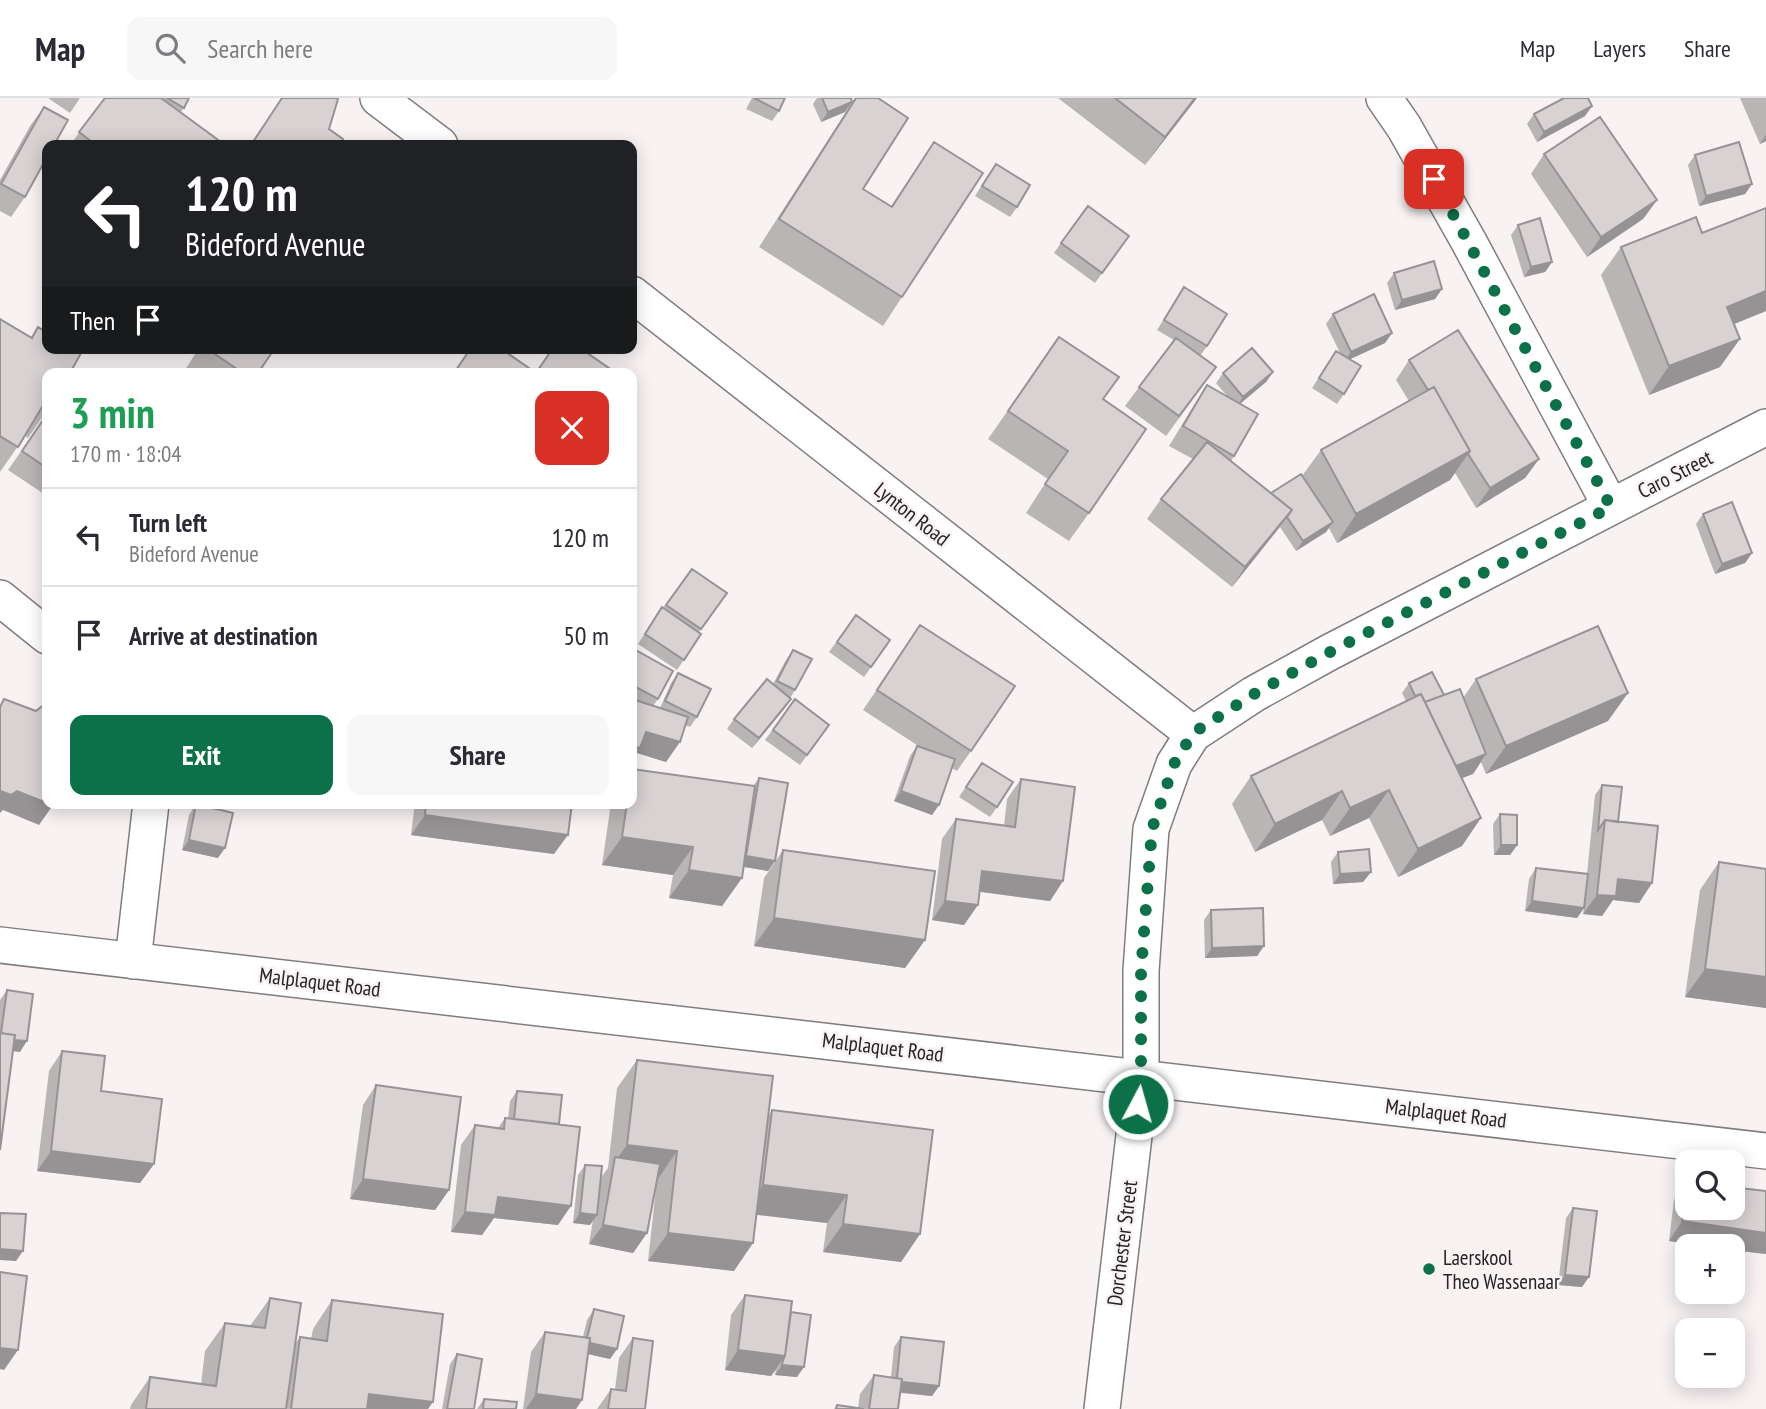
<!DOCTYPE html>
<meta charset="utf-8">
<style>
body{margin:0;font-family:"PT Sans Narrow",sans-serif;background:#f7f7f7;color:#2b2b33;height:100vh;display:flex;flex-direction:column;font-size:26px;white-space:nowrap}
*{box-sizing:border-box;margin:0}
p{font-size:23px;color:#7c7c81}
.icon{flex:none;width:38px;height:38px;fill:none;stroke:currentColor;stroke-width:2;stroke-linecap:round;stroke-linejoin:round}
.map{position:relative;flex:1;overflow:hidden}
.details{position:absolute;left:42px;top:270px;width:595px;height:441px;display:flex;flex-direction:column;background:#fff;border-radius:14px;box-shadow:0 4px 18px #0003}
.details>*{flex:none}
.top-card{position:absolute;left:42px;top:42px;width:595px;height:214px;border-radius:14px;box-shadow:0 4px 18px #0003;background:#202124;color:#fff;overflow:hidden}
.fabs{position:absolute;left:1675px;top:1052px;display:grid;gap:14px}
.fabs a{display:grid;place-items:center;width:70px;height:70px;border-radius:14px;background:#fff;box-shadow:0 4px 18px #0003;font-size:35px}
.pin{position:absolute;display:grid;place-items:center;width:60px;height:60px;color:#fff;margin:-30px;border-radius:14px;box-shadow:0 4px 10px #0006}
.me{position:absolute;width:77px;margin:-38px;rotate:6deg;stroke-linejoin:round;filter:drop-shadow(0 0 5px #0008)}
.turn{display:flex;align-items:center;gap:24px;height:147px;padding:0 28px;font-size:32px}
.turn .icon{width:91px;height:91px;stroke-width:2.5}
.turn b{display:block;font-size:49px;line-height:60px}
.then{display:flex;align-items:center;height:66px;padding:0 28px;background:#0003;gap:14px;font-size:26px}
.round{display:grid;place-items:center;flex:none;width:74px;height:74px;border-radius:14px;background:#f7f7f7}
.head{display:flex;align-items:center;justify-content:space-between;height:119px;padding:0 28px}
h1{font-size:42px;font-weight:700;line-height:52px;color:#1e9e55}
.button{display:flex;gap:14px;margin-top:auto;padding:14px 28px}
.button a{flex:1;height:80px;border-radius:14px;background:#0c7148;color:#fff;font-size:28px;font-weight:700;line-height:80px;text-align:center}
.button a+a{background:#f7f7f7;color:#2b2b33}
ul{padding:0;list-style:none}
li{display:flex;align-items:center;gap:21px;height:98px;padding:0 28px;border-top:2px solid #e1e1e2}
li div{flex:1}
li b{display:block;font-size:26px}
li em{font-style:normal}
header{display:flex;align-items:center;gap:42px;box-sizing:border-box;height:98px;padding:0 35px;background:#fff;border-bottom:2px solid #e1e1e2}
header strong{font-size:33px}
nav{display:flex;gap:38px;margin-inline-start:auto;font-size:24px}
.search{width:490px;height:63px;background:#f7f7f7;display:flex;align-items:center;gap:18px;box-sizing:border-box;padding:0 24px;border-radius:14px;color:#7c7c81;font-size:26px}
.map>svg:first-child{display:block}
.lines{fill:none;stroke-linecap:round;stroke-linejoin:round}
.street-casing{stroke:#827d7d;stroke-width:38}
.street{stroke:#fff;stroke-width:35}
.wall{fill:#bab5b5}
.shaded-wall{fill:#979394}
.building{fill:#d8d2d3;stroke:#979394;stroke-width:2}
.route{stroke:#0c7148;stroke-width:12;stroke-dasharray:0 21.6}
.poi-dot{fill:#0c7148;stroke:#f8f2f3;stroke-width:2.5}
.labels{text-anchor:middle;dominant-baseline:central;stroke-width:5;stroke-linejoin:round;paint-order:stroke}
.street-label{font-size:21px;fill:#252323;stroke:#f8f2f3}
.poi-label{font-size:21px;fill:#252323;stroke:#f8f2f3;text-anchor:start}
</style>
<header>
<strong>Map</strong>
<div class="search"><svg class="icon" aria-label="search" viewBox="0 0 24 24"><circle cx="10" cy="10" r="6"/><path d="M15 15l6 6"/></svg>Search here</div>
<nav><a>Map</a><a>Layers</a><a>Share</a></nav>
</header>
<div class="map">
<svg width="1766" height="1311" viewBox="0 0 1766 1311">
<rect width="100%" height="100%" fill="#f8f2f3"/>
<g class="lines">
<defs>
<path id="street" d="M378,0L440,47
M1384,0L1404,29L1469,144L1611,409
M632,196L1193,636
M0,500L47,538
M0,847L1766,1053
M133,863L151,705
M1102,1311L1141,978V873L1151,731L1174,666L1193,636L1254,596L1330,554L1766,329"/>
</defs>
<use href="#street" class="street-casing"/>
<use href="#street" class="street"/>
</g>
<path class="wall" d="M48,0H80L70,15Z
M105,0H189L181,14L225,47H70Z
M752,0H785L779,13L772,23L746,11Z
M817,0H851L852,4L845,14L821,24L813,6Z
M855,0L863,91L891,108L934,44L902,199L883,228L759,149Z
M1058,0H1197L1145,67Z
M1740,0H1766V43L1760,46Z
M1592,8L1585,18L1537,44L1527,26L1534,16Z
M44,9L25,99L11,119L0,113V82L30,28Z
M1544,56L1657,102L1643,121L1587,159L1531,76Z
M1695,57L1752,86L1745,96L1699,108L1688,67Z
M989,76L1017,109L1010,119L975,98Z
M1518,127L1552,164L1545,174L1524,179L1511,137Z
M1702,135L1766,213L1734,226L1720,269L1649,297L1601,177L1621,149Z
M1129,138L1095,185L1054,155L1061,145Z
M1394,175L1442,191L1435,201L1395,212L1387,185Z
M1184,189L1207,248L1200,258L1202,289L1166,338L1125,308L1174,242L1157,232Z
M1333,216L1392,235L1385,245L1350,261L1344,296L1337,306L1312,290L1336,253L1340,255L1326,226Z
M0,221L31,239L38,229L47,312L28,340L25,338L0,374Z
M1059,239L1103,301L1089,415L1069,443L1026,415L1048,381L988,341Z
M199,250H275L258,275H183Z
M1409,262L1539,361L1525,380L1476,410L1455,375L1450,382L1337,445L1329,430L1326,434L1296,453L1280,429L1232,489L1147,421L1161,401L1193,361L1169,348L1194,307L1207,287L1228,299L1216,285L1223,275L1273,274L1266,284L1240,306L1234,358L1231,363L1271,395L1302,378L1321,352L1409,303L1396,282Z
M43,322L47,325V398L8,372Z
M1703,416L1752,455L1745,465L1715,476L1696,426Z
M692,471L727,495L699,534L701,536L677,572L638,546L662,509L663,510Z
M856,517L890,542L864,579L829,554Z
M920,527L971,653L957,673L952,670L932,717L894,703L910,658L917,648L920,649L863,612Z
M632,550L658,601L653,608L660,610L671,585L678,575L697,619L690,629L685,627L666,664L637,655L632,601Z
M793,552L795,592L784,611L752,650L727,631L734,621L773,586L786,562Z
M1476,581L1608,623L1486,676L1481,664L1473,676L1462,680V748L1398,779L1369,720L1330,738L1322,722L1255,754L1232,706L1251,678L1406,603L1402,595L1409,585L1444,597L1463,600Z
M795,601L829,627L800,667L765,642Z
M975,675L997,709L990,719L959,699Z
M759,680L775,763L768,773L744,769L742,780L722,808L669,800L673,777L602,767L611,705H632L753,688Z
M1021,681L1063,783L1050,803L980,794L964,827L932,822L942,741L956,721L1004,728L1007,701Z
M1602,687L1618,724L1652,785L1639,805L1613,802L1602,818L1583,816L1584,810L1577,820L1525,813L1529,781L1536,770L1587,776L1595,697Z
M415,705H572L554,756L411,737Z
M196,706L218,760L182,752L189,717Z
M1500,716L1517,747L1510,757H1494L1493,726Z
M783,752L925,842L905,870L754,848L764,780Z
M1338,754L1371,774L1363,784L1333,786L1331,764Z
M1719,764L1766,771V910L1685,899L1700,792Z
M1211,812L1264,848L1257,858L1205,860L1204,822Z
M7,892L20,954L13,953L0,1052V902Z
M62,953L101,993L154,1066L140,1085L37,1073L49,973Z
M637,962L769,1017L772,1012L920,1136L901,1164L823,1154L827,1125L757,1117L734,1173L648,1163L657,1081L647,1135L633,1155L589,1146L593,1122L590,1127L573,1125L578,1077L585,1067L600,1089L602,1078L608,1070L617,990Z
M376,987L449,1092L435,1112L350,1101L363,1007Z
M517,993L559,1026L558,1127L494,1120L482,1137L451,1134L461,1047L475,1027L498,1030L505,1020H508L510,1003Z
M1687,1084V1110L1766,1093V1156L1732,1152V1148H1705L1669,1143L1674,1102Z
M1573,1110L1582,1189L1558,1187L1566,1120Z
M745,1197L791,1214L797,1279L775,1277L776,1272L771,1278L725,1272L731,1217Z
M270,1200L295,1246L300,1239L311,1241L313,1231L332,1202L428,1311H130L131,1307L150,1279L201,1286L205,1253L225,1225L250,1228Z
M594,1211L617,1251L610,1261L588,1256L582,1302L576,1311H523L531,1254L545,1234L583,1239L587,1222Z
M901,1239L939,1288L932,1298L900,1295L898,1311H834L837,1307L858,1310L860,1296L874,1277L891,1279L894,1249Z
M633,1240L645,1311H597L611,1291H615L619,1260Z
M457,1256L474,1311H442L450,1266Z
M484,1301L516,1311H477Z"/>
<path class="shaded-wall" d="M1195,0H1197L1145,67L1165,39Z
M852,4L845,14L821,24L828,14Z
M1592,8L1585,18L1537,44L1544,34Z
M1766,37V43L1760,46Z
M1752,86L1745,96L1699,108L1706,98Z
M1657,102L1643,121L1587,159L1601,139Z
M1552,164L1545,174L1524,179L1531,169Z
M1442,191L1435,201L1395,212L1402,202Z
M1766,193V213L1707,237L1727,209Z
M1392,235L1385,245L1344,264L1351,254Z
M1740,241L1720,269L1649,297L1669,268Z
M1273,274L1266,284L1236,309L1243,299Z
M1470,353L1450,382L1337,445L1356,416Z
M1539,361L1525,380L1476,410L1490,390Z
M1292,412L1278,431L1232,489L1245,469Z
M1333,424L1326,434L1296,453L1303,443Z
M1752,455L1745,465L1715,476L1722,466Z
M1628,595L1608,623L1486,676L1506,648Z
M791,601L784,611L752,650L759,640Z
M646,634L680,644L666,664L637,655L632,663V648Z
M1486,656L1473,676L1436,690L1450,671Z
M1389,692L1369,720L1330,738L1350,710Z
M0,693H17L53,707L39,727L3,712L0,715Z
M901,693L939,707L932,717L894,703Z
M1342,693L1322,722L1255,754L1275,726Z
M425,717L568,737L554,756L411,737Z
M1481,720L1462,748L1398,779L1418,751Z
M622,739L693,749L673,777L602,767Z
M189,742L225,750L218,760L182,752Z
M1501,747H1517L1510,757H1494Z
M746,758L775,763L768,773L739,768Z
M689,772L742,780L722,808L669,800Z
M982,773L1063,783L1050,803L968,792Z
M1371,774L1363,784L1333,786L1340,776Z
M1618,781L1652,785L1639,805L1613,802L1602,818L1583,816L1597,797Z
M945,803L978,807L964,827L932,822Z
M1532,803L1584,810L1577,820L1525,813Z
M774,820L925,842L905,870L754,848Z
M1264,848L1257,858L1205,860L1212,850Z
M1705,871L1766,879V910L1685,899Z
M0,940L27,943L20,954L0,951Z
M627,1047L677,1053L658,1081L614,1065Z
M51,1053L154,1066L140,1085L37,1073Z
M363,1081L449,1092L435,1112L350,1101Z
M763,1087L847,1097L827,1125L743,1115Z
M498,1099L571,1108L558,1127L494,1120L482,1137L451,1134L465,1114Z
M580,1115L597,1117L590,1127L573,1125Z
M1682,1123L1766,1135V1156L1732,1152V1148H1705L1669,1143Z
M843,1126L920,1136L901,1164L823,1154Z
M603,1127L647,1135L633,1155L589,1146Z
M668,1135L753,1145L734,1173L648,1163Z
M0,1151L23,1153L16,1163L0,1162Z
M1565,1177L1589,1179L1582,1189L1558,1187Z
M586,1244L617,1251L610,1261L579,1254Z
M0,1250L18,1252L4,1272L0,1271Z
M738,1252L785,1258L771,1278L725,1272Z
M782,1267L804,1269L797,1279L775,1277Z
M896,1283L939,1288L932,1298L889,1293Z
M369,1296L433,1304L428,1311H358Z
M536,1296L582,1302L576,1311H526Z"/>
<path class="building" d="M105,0H161L225,47H96L79,34Z
M167,0H189L184,10Z
M282,0H336L338,1L329,31L343,41L339,47H251Z
M754,0H785L779,13Z
M822,0H851L852,4L828,14Z
M856,0H878L908,20L863,91L892,109L934,44L983,75L902,199L779,121Z
M1115,0H1195L1165,39Z
M1564,0H1588L1592,8L1544,34L1534,16Z
M44,9L68,22L54,47H47V59L25,99L1,86Z
M1600,19L1657,102L1601,139L1544,56Z
M1739,44L1752,86L1706,98L1695,57Z
M996,66L1030,87L1017,109L982,88Z
M1088,108L1129,138L1102,175L1061,145Z
M1766,110V193L1727,209L1740,241L1669,268L1621,149L1696,119L1702,135Z
M1540,120L1552,164L1531,169L1518,127Z
M1434,163L1442,191L1402,202L1394,175Z
M1184,189L1227,216L1207,248L1164,222Z
M1374,196L1392,235L1351,254L1333,216Z
M0,221L32,240L38,229L47,235V250H73L81,255L70,275H47V312L42,309L18,349L0,338Z
M1458,232L1539,361L1490,390L1468,356L1470,353L1434,289L1428,292L1409,262Z
M1059,239L1119,279L1103,301L1146,331L1089,415L1045,386L1068,353L1008,313Z
M1176,240L1216,269L1179,318L1139,289Z
M206,250H275L258,275H243Z
M471,250H500L536,275H454Z
M553,250H580L616,275H536Z
M1252,250L1273,274L1243,299L1223,275Z
M1336,253L1361,268L1344,296L1319,280Z
M1207,287L1258,316L1234,358L1183,328Z
M1434,289L1470,353L1356,416L1321,352Z
M43,322L47,325V370L22,353Z
M1207,344L1292,412L1245,469L1161,401Z
M1301,376L1333,424L1303,443L1287,419L1292,412L1271,395Z
M1732,404L1752,455L1722,466L1703,416Z
M692,471L727,495L701,531L666,507Z
M662,509L701,536L684,562L645,536Z
M856,517L890,542L871,569L837,544Z
M920,527L1015,588L971,653L877,592Z
M1598,528L1628,595L1506,648L1476,581Z
M632,550L673,573L658,601L632,587Z
M793,552L812,561L795,592L777,583Z
M1432,574L1444,597L1425,604L1421,596L1415,598L1409,585Z
M678,575L711,591L697,619L665,603Z
M767,581L791,601L759,640L734,621Z
M1460,591L1486,656L1456,668L1425,604Z
M1421,596L1481,720L1418,751L1389,692L1350,710L1342,693L1275,726L1251,678Z
M4,601L36,613L47,604V705L17,693L11,697L0,693V609Z
M632,601L688,619L680,644L646,634L640,650L632,648Z
M795,601L829,627L807,657L773,632Z
M917,648L955,661L939,707L901,693Z
M982,665L1013,684L997,709L966,689Z
M632,671L755,688L742,780L689,772L693,749L622,739L627,705H632Z
M759,680L788,685L775,763L746,758Z
M1021,681L1075,689L1063,783L982,773L978,807L945,803L956,721L1015,729Z
M1602,687L1622,689L1618,724L1605,722L1598,732Z
M426,705H572L568,737L425,717Z
M196,706L233,715L225,750L189,742Z
M1500,716L1517,717V747H1501Z
M1605,722L1658,728L1652,785L1618,781L1616,798L1597,797Z
M1369,751L1371,774L1340,776L1338,754Z
M783,752L935,773L925,842L774,820Z
M1719,764L1766,771V879L1705,871Z
M1536,770L1588,776L1584,810L1532,803Z
M1263,810L1264,848L1212,850L1211,812Z
M7,892L33,896L27,943L14,942L15,937L1,935Z
M0,935L15,937L0,1052Z
M62,953L105,958L101,993L162,1001L154,1066L51,1053Z
M637,962L773,978L753,1145L668,1135L677,1053L627,1047Z
M376,987L461,999L449,1092L363,1081Z
M517,993L562,997L559,1026L514,1021Z
M772,1012L933,1032L920,1136L843,1126L847,1097L763,1087Z
M505,1020L580,1029L571,1108L498,1099L495,1117L465,1114L475,1027L504,1031Z
M615,1059L660,1066L647,1135L603,1127Z
M585,1067L602,1068L597,1117L580,1115Z
M1687,1089V1110H1732V1089L1766,1093V1135L1682,1123Z
M1573,1110L1597,1113L1589,1179L1565,1177Z
M0,1115L26,1116L23,1153L0,1151Z
M0,1174L27,1178L18,1252L0,1250Z
M745,1197L792,1203L785,1258L738,1252Z
M270,1200L301,1205L286,1311H146L150,1279L216,1288L225,1225L265,1230Z
M332,1202L443,1216L433,1304L369,1296L367,1311H291L300,1239L327,1243Z
M594,1211L624,1218L617,1251L590,1245V1240H587Z
M791,1214L811,1217L804,1269L782,1267L783,1262L785,1258Z
M545,1234L590,1240L582,1302L536,1296Z
M901,1239L944,1244L939,1288L902,1284V1281L897,1280Z
M633,1240L653,1243L645,1311H608L611,1291L626,1293Z
M457,1256L482,1261L474,1311H447Z
M874,1277L902,1281L898,1311H869Z
M484,1301L517,1304L516,1311H483Z
M837,1307L864,1311H836Z"/>
<g class="lines">
<path class="route" d="M1138,1006L1141,978V873L1152,731L1174,666L1193,635L1254,596L1330,554L1611,409L1434,81"/>
</g>
<circle class="poi-dot" cx="1429" cy="1171" r="7"/>
<g class="labels">
<g class="street-label">
<text transform="translate(1675 376) rotate(-27)">Caro Street</text>
<text transform="translate(912 416) rotate(38)">Lynton Road</text>
<text transform="translate(320 884) rotate(7)">Malplaquet Road</text>
<text transform="translate(883 949) rotate(7)">Malplaquet Road</text>
<text transform="translate(1446 1015) rotate(7)">Malplaquet Road</text>
<text transform="translate(1122 1145) rotate(-83)">Dorchester Street</text>
</g>
<g class="poi-label">
<text x="1443" y="1159">Laerskool<tspan x="1443" dy="24">Theo Wassenaar</tspan></text>
</g>
</g>
</svg>
<div class="fabs">
<a><svg class="icon" aria-label="search" viewBox="0 0 24 24"><circle cx="10" cy="10" r="6"/><path d="M15 15l6 6"/></svg></a>
<a>+</a>
<a>−</a>
</div>
<div class="pin" style="left:1434px;top:81px;background:#d93025"><svg class="icon" aria-label="arrive" viewBox="0 0 24 24"><path d="M6 21V4h12l-3 4 3 4H6"/></svg></div>
<svg class="me" style="left:1138px;top:1006px" viewBox="-20 -20 40 40"><circle r="17" fill="#0c7148" stroke="#fff" stroke-width="3"/><path d="M0-11L8 9 0 5-8 9z" fill="#fff"/></svg>
<div class="top-card">
<div class="turn"><svg class="icon" aria-label="left" viewBox="0 0 24 24"><path d="M17 20v-9H6M10 6l-5 5 5 5"/></svg><div><b>120 m</b>Bideford Avenue</div></div>
<div class="then">Then<svg class="icon" aria-label="arrive" viewBox="0 0 24 24"><path d="M6 21V4h12l-3 4 3 4H6"/></svg></div>
</div>
<section class="details">
<div class="head"><div><h1>3 min</h1><p>170 m · 18:04</p></div><a class="round" style="background:#d93025;color:#fff"><svg class="icon" aria-label="close" viewBox="0 0 24 24"><path d="M6 6l12 12M18 6L6 18"/></svg></a></div>
<ul>
<li><svg class="icon" aria-label="left" viewBox="0 0 24 24"><path d="M17 20v-9H6M10 6l-5 5 5 5"/></svg><div><b>Turn left</b><p>Bideford Avenue</p></div><em>120 m</em></li>
<li><svg class="icon" aria-label="arrive" viewBox="0 0 24 24"><path d="M6 21V4h12l-3 4 3 4H6"/></svg><div><b>Arrive at destination</b></div><em>50 m</em></li>
</ul>
<div class="button"><a>Exit</a><a>Share</a></div>
</section>
</div>
